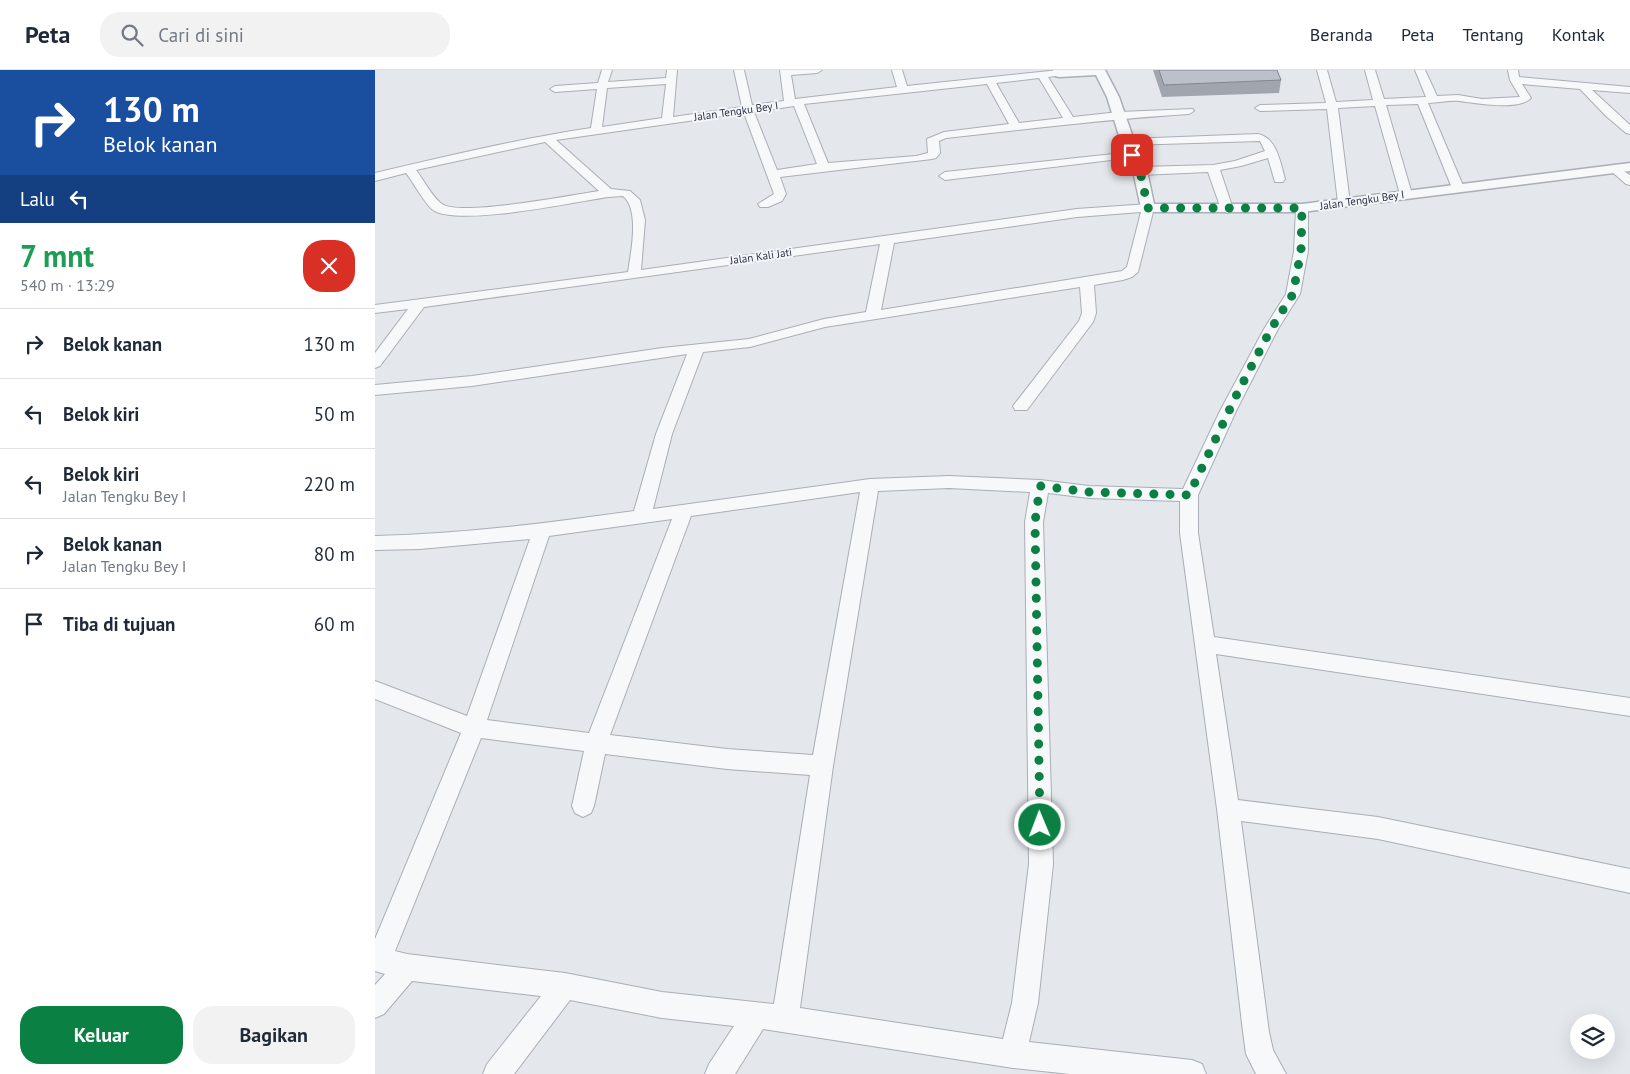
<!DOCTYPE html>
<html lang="id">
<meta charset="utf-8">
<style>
body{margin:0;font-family:"PT Sans",sans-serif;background:#f2f2f3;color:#1f2937;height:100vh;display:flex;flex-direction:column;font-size:19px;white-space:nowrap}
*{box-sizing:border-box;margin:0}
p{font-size:16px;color:#747a83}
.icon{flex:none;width:28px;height:28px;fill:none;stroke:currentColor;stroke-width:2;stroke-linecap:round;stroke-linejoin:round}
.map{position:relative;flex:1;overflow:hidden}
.drawer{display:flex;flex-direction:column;background:#fff;width:375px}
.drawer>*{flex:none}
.guide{background:#1a4fa0;color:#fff;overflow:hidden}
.tools{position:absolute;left:1195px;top:944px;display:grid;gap:10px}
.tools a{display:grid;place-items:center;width:45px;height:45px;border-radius:50%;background:#fff;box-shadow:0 5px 20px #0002;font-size:25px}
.pin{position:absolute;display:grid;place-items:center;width:42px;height:42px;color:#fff;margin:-21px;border-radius:10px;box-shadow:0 2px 8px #0006}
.me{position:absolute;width:55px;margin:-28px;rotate:359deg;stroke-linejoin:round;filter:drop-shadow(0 0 4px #0008)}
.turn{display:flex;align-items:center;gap:18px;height:105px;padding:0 20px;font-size:22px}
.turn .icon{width:65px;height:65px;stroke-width:2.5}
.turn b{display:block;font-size:35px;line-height:42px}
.then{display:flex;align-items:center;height:48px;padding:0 20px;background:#0003;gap:10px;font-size:19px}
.round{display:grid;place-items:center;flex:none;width:52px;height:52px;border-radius:20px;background:#f2f2f3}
.overview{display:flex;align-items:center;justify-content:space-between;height:85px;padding:0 20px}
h1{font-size:30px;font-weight:600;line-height:38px;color:#1e9e55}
.primary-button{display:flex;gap:10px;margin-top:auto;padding:10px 20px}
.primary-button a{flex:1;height:58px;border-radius:20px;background:#0b8043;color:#fff;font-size:20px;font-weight:600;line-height:58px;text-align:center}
.primary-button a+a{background:#f2f2f3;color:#1f2937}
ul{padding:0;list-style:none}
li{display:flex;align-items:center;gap:15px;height:70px;padding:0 20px;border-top:1px solid #e0e1e3}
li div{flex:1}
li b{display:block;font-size:19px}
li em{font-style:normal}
header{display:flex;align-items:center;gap:30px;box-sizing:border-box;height:70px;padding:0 25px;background:#fff;border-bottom:1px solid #e0e1e3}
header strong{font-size:24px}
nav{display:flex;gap:28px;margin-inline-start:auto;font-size:18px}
.search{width:350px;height:45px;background:#f2f2f3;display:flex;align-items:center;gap:12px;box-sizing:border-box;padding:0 18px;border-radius:20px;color:#747a83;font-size:19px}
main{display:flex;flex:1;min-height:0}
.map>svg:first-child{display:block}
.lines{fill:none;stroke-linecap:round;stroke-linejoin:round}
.minor-casing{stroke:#a9aeb7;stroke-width:2}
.tertiary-casing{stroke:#a9aeb7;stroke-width:3}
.minor{fill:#f7f8fa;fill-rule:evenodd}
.tertiary{fill:#f7f8fa;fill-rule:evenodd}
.wall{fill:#a1a5ae}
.building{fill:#bbc0ca;stroke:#83868d}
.route{stroke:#0b8043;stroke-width:9;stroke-dasharray:0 16.2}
.labels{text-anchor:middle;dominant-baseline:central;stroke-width:4;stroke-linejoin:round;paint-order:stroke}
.far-street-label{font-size:11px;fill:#2b3445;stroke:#f4f6f9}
</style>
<header>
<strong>Peta</strong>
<div class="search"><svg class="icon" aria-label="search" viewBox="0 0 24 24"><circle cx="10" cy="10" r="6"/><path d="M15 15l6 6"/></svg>Cari di sini</div>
<nav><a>Beranda</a><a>Peta</a><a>Tentang</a><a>Kontak</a></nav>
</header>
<main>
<section class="drawer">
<div class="guide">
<div class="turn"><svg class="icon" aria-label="right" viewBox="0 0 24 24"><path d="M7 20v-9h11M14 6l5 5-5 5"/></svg><div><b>130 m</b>Belok kanan</div></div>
<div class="then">Lalu<svg class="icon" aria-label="left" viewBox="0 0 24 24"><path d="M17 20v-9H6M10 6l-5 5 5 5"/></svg></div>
</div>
<div class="overview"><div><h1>7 mnt</h1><p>540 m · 13:29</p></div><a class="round" style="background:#d93025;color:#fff"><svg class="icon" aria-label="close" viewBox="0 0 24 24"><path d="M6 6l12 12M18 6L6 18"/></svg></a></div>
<ul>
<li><svg class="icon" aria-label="right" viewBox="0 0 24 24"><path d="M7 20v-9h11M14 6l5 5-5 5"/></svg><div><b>Belok kanan</b></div><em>130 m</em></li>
<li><svg class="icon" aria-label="left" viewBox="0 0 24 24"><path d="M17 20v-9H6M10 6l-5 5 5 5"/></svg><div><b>Belok kiri</b></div><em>50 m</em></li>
<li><svg class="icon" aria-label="left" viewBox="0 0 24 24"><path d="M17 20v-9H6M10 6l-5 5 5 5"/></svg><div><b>Belok kiri</b><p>Jalan Tengku Bey I</p></div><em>220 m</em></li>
<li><svg class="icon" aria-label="right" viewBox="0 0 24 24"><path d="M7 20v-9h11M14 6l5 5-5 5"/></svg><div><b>Belok kanan</b><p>Jalan Tengku Bey I</p></div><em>80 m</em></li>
<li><svg class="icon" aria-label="arrive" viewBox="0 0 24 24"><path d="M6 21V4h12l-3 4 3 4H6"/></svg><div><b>Tiba di tujuan</b></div><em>60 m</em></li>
</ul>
<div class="primary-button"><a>Keluar</a><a>Bagikan</a></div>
</section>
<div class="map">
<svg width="1255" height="1004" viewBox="0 0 1255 1004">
<rect width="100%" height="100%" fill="#e4e7ec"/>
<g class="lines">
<defs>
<path id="minor" d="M227,0H237L233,12L291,8L292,0H302L298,47L367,37L359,0H369L377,35L409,31L405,0H447L442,3L416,5L420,29L522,17L517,0H527L532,16L684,0L688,1V5L673,7L698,47L744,42L818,39L819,41L814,44C732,49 653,59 571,68L564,71L565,83L561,88L557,89L405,107L411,124L407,131L393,137H385L383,134L399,124L369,43L181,70L236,119L255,121L265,130L270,150L266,200L702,139L773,134L779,138L763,202L757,207L748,210L719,215L721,243L718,252L652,340H640L638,336L704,251L707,243L705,217L450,257L375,277L328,282L297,364L278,439L495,409L574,406L665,410L714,416L808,419L845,341L889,259L911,224L919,181L921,138L923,135H931L933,138V181L925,224L903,259L861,341L823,425V463L839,567L1255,628V646L841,584L863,730L1003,747L1255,799V823L1003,769L866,751L894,962L898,980L911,1004H881L871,984L868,962L842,739L805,463V431L714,428L673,423L668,452L678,794L663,933L654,972L817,990L827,994L831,1004H695L638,998L388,959L360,1004H330L334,994L359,956L287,948L195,930L139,1004H108L112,994L166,926L37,911L9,944L0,948V915L10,904L0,901V869L86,663L0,629V611L92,646L155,469L45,479L0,480V466C87,464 173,453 259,441L281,364L312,284L97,316L0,325V315L97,306L287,278L374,269L449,249L491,242L505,174L49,237L5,296L0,298V283L33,239L0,243V235L253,202C256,182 265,140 248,126L233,127C200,132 83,157 58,140C50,134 38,112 31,103L0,111V103C72,86 143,69 216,58L222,19L180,22L175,19L180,16L223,13ZM664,8L688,48L644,53L621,13ZM291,14L287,48L227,57L232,18ZM612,14L634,54L569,62L552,69L553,83L541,86L453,93L429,34ZM419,36L442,94L402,100L379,42ZM170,72L224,121C197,125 84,147 67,134C58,128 48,109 41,100ZM766,142L752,197L747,201L506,240L519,173L702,147ZM574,418L655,422L650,452L654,794L637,933L628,969L425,938L458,696L503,421ZM485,422L438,685L352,679L235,665L316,446ZM297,449L214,663L112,650L174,466ZM106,668L209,681L197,736L200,743L208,747L216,743L219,736L230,684L352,699L435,705L399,934L287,922L190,903L32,884L20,881Z
M942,0H952L961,32L998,30L990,0H1000L1009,29L1051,27L1040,0H1050L1062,26L1083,25L1107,29L1145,27L1135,10L1133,0H1143L1144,7L1255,17V23L1217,20L1255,55V64L1251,63L1231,46L1205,19L1147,14L1156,28C1144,41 1101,33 1084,31C1074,30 1064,33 1053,33L1089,118L1083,122L1077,118L1043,34L1011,35L1037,124L1031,128L1025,124L1000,36L963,38L975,133L969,137L963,133L952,39L885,41L880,38L885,35L951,33Z
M883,64C902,68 905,92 910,109L908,112H900L893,88L866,96L845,100L858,139L852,143L846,139L833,102L765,105L759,101L765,97L838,95L860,91L890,81L885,71L753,75L747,72L753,69Z
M757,82L761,83L763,85L761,87L570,110L564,106L570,102Z
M1240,96L1255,105V115L1251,114L1236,101L1234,99Z"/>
<path id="tertiary" d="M678,0H730L744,27L764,85L772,101L779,134H927L1255,93V101L927,142H773L768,141L766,138L758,101L750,85L732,27L721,5L684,7L680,6Z"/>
</defs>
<use href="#minor" class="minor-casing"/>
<use href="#tertiary" class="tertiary-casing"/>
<use href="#minor" class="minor"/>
<use href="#tertiary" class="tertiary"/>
</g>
<path class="wall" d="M778,0H902L906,10L904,23L787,27Z"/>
<path class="building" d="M784,0H902L906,10L789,15Z"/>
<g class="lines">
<path class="route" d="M665,755L660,452L665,416L714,422L814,425L862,324L896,259L918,224L926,181L927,138H773L765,101L757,85"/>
</g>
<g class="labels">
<g class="far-street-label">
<text transform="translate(361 41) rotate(-8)">Jalan Tengku Bey I</text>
<text transform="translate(987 130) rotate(-8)">Jalan Tengku Bey I</text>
<text transform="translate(386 186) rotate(-8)">Jalan Kali Jati</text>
</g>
</g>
</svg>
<div class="tools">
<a><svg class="icon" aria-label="layers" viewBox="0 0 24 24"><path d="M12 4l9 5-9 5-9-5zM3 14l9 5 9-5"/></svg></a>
</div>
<div class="pin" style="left:757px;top:85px;background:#d93025"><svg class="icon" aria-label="arrive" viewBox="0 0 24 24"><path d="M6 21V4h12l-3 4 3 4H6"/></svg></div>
<svg class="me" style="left:665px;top:755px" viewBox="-20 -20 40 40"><circle r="17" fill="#0b8043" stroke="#fff" stroke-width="3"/><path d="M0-11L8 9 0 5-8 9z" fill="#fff"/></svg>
</div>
</main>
